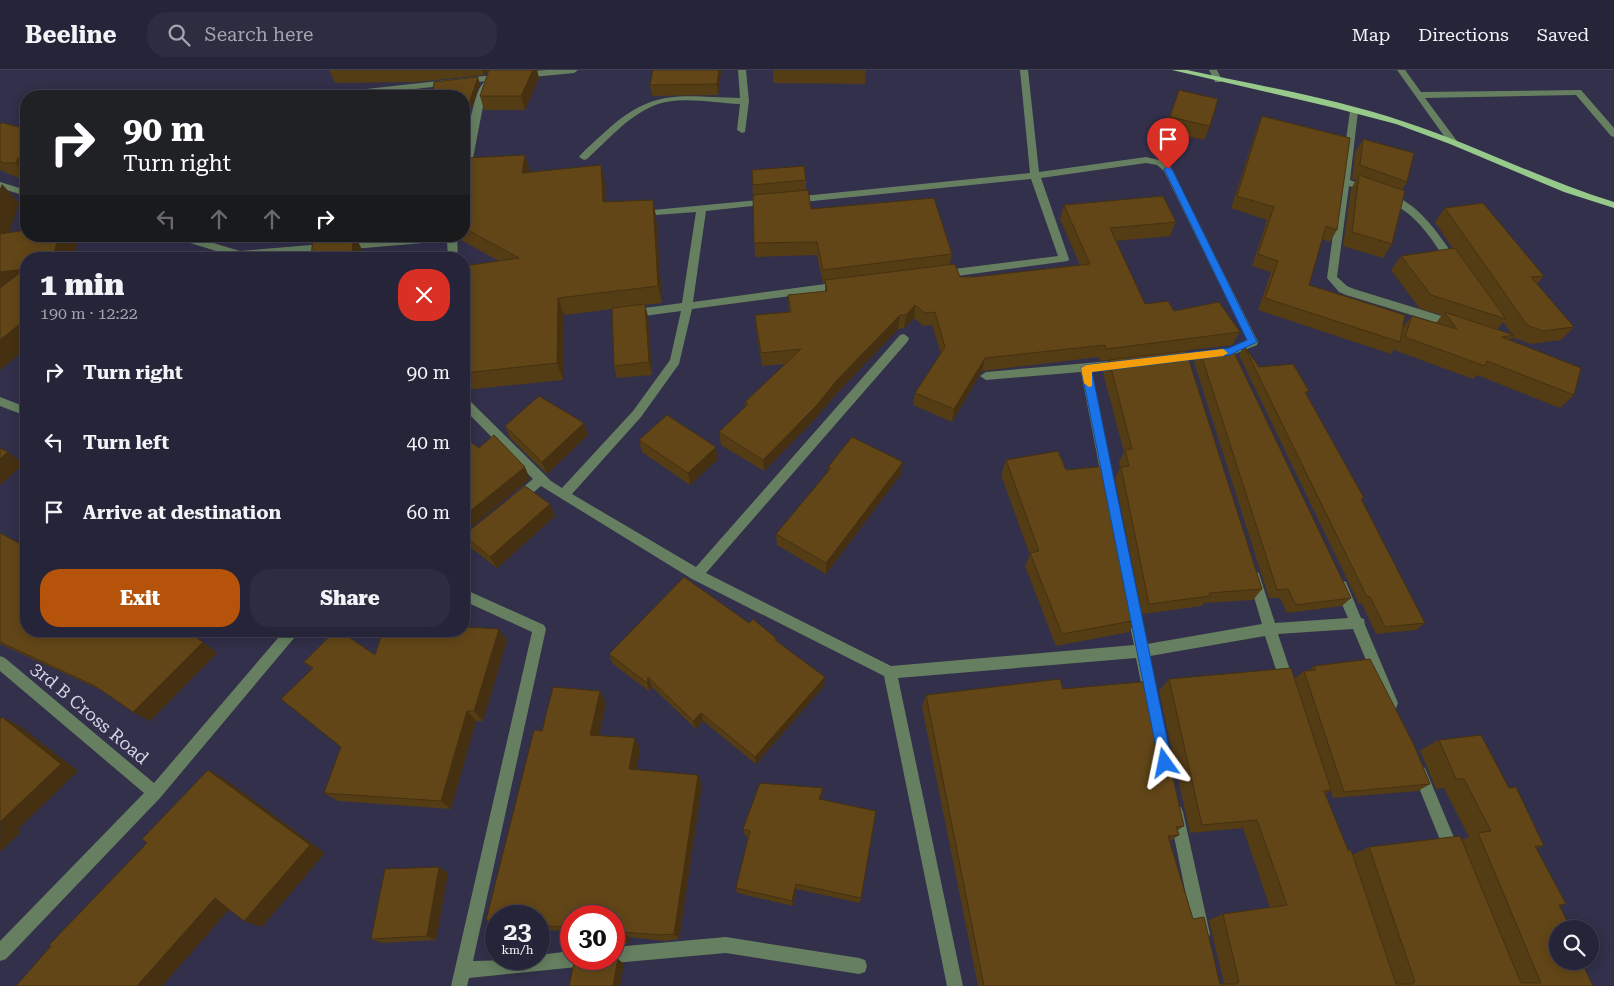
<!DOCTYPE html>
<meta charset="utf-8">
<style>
body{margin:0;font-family:"Roboto Serif",serif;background:#2e2c40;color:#f1f3f6;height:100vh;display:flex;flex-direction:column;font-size:19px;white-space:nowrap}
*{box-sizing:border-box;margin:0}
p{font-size:16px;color:#a4a4ae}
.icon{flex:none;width:28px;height:28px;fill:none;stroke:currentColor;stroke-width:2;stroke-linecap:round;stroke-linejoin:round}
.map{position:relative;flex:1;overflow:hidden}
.side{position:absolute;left:20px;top:182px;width:450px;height:385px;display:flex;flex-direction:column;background:#262438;border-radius:20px;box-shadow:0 2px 12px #0003,0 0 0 1px #424153}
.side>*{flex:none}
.top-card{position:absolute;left:20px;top:20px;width:450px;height:152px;border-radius:20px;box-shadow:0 2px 12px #0003,0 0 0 1px #424153;background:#202124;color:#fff;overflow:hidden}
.buttons{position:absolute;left:1549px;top:850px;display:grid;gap:10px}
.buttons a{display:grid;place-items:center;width:50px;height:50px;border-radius:50%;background:#262438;box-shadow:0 2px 12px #0003,0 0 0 1px #424153;font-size:25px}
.speed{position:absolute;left:485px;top:835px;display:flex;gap:10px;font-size:25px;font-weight:700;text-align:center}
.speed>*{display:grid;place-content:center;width:65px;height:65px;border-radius:50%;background:#262438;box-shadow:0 2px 12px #0003,0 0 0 1px #424153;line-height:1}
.speed small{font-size:12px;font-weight:400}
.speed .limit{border:8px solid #d22;background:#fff;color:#111}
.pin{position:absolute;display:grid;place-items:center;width:42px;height:42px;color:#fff;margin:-51px -21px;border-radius:50% 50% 50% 0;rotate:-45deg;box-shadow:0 0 5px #0007}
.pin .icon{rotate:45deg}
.me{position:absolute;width:55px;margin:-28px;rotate:348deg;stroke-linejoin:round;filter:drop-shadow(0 0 4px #0008)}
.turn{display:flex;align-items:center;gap:18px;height:105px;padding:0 20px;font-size:22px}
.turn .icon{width:65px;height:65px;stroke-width:2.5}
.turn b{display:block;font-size:35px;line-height:42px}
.lanes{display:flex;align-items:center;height:48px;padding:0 20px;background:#0003;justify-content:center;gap:25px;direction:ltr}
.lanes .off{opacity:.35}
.round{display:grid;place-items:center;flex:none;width:52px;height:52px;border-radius:20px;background:#2e2c40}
.head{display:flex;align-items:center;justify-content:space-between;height:85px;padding:0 20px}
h1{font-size:30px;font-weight:800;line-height:38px}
.primary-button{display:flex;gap:10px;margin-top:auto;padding:10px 20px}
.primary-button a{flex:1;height:58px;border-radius:20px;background:#b45309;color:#fff;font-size:20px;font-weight:800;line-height:58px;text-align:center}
.primary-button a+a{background:#2e2c40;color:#f1f3f6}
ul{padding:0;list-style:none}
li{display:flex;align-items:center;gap:15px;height:70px;padding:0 20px}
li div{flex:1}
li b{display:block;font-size:19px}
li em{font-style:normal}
header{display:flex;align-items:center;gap:30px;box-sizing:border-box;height:70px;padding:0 25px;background:#262438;border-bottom:1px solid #424153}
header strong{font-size:24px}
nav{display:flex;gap:28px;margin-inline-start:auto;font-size:18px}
.search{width:350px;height:45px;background:#2e2c40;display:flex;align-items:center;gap:12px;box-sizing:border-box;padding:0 18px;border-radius:20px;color:#a4a4ae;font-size:19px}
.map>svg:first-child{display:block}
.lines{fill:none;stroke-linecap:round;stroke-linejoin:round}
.minor{fill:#667f60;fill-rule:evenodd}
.major{fill:#96c98a;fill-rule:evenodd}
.wall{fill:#543c15;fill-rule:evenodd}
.shaded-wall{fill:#453111}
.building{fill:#624618;stroke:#453111}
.route{fill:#1a73e8;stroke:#114b97}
.slow{fill:#f59e0b}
.labels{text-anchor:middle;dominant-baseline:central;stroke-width:4;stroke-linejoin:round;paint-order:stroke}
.street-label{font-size:18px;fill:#d4d4e4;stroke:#32304a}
</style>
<header>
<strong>Beeline</strong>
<div class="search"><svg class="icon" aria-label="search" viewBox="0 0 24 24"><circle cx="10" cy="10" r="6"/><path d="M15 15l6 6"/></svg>Search here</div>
<nav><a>Map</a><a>Directions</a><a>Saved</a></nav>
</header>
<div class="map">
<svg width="1614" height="916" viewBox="0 0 1614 916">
<rect width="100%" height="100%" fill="#32304a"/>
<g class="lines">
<path class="minor" d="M547,0H578L574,3L522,8L518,5L522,2Z
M738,0H746L749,31L745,62L742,63L737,60L740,34C713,33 678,25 653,36C627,47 607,71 587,89L584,90L579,87C587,77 598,69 607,60C655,17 681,27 740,28Z
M1020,0H1028L1039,102L1146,87L1163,91L1171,97L1258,272L1257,275L1230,286L1181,290L1179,287L1185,283L1229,278L1247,270L1164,101L1157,95L1146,93L1041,108L1069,189L1068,191L942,208L937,204L938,201L1058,186L1031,109L793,133L788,130L793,127L1030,103Z
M1209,0H1217L1222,10L1221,12H1215Z
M1397,0H1405L1421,22L1581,20L1614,58V67L1611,66L1576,25L1425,28L1457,71L1452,74L1449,73Z
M502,4L506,7L505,9L351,26H326L330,23Z
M486,11L490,14L485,26L469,109L464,112C463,96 471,17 486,11Z
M1354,38L1358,41L1350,110L1373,119L1368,122L1349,116L1337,207L1347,216L1354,219L1458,251L1459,254L1458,257L1454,258L1346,225L1339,222L1327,208L1350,41Z
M0,112L26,120V126L0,118Z
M1387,123C1420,133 1439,165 1458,192V196H1450C1438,179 1427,160 1411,146C1403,138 1390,134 1382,126Z
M768,129L773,132L771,134L706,141L693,232L840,212L845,216L844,219L692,239L679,294L641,347L572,424L696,497L900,265L904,264L909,268L908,271L706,503L891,596L1134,575L1126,537L1128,533L1133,531L1138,533L1140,537L1147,574L1262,554L1248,507L1249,503L1254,501L1259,503L1260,507L1275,553L1348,548L1334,516L1336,512L1341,510L1346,512L1361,548L1364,549L1365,555L1398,633L1396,638L1391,640L1386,638L1353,559L1278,564L1295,615L1293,620L1288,622L1283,620L1281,615L1265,566L1150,586L1158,627L1156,632L1151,634L1146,632L1144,627L1136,588L898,608L963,916H947L884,606L692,509L541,416L520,434H512L510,430L512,426L533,409L464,339V328L468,329L551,411L562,418L633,341L670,290L681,241L629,248L624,244L629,240L682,233L696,142L656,145L651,142L653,140Z
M173,166H190L240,181L419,166H457L458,189H448L447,171L235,189H211L212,187L226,184L174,168Z
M1123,290L1129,294L1127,297L1092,301L1114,411L1112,415H1104L1102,411L1081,302L986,310L980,306L986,302Z
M0,327L26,337V346L0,336Z
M464,519L544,555L546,559L473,891L539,889V885L571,881V889H585L583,895L577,897L469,908L467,916H451L532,562L464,531Z
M284,561H300L160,728L6,889L0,891V871L144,723L0,601V586L5,588L154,713Z
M1420,696L1425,698L1460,782L1457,787L1452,790L1447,787L1413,703L1415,698Z
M1176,735L1181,737L1183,742L1210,864L1208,870L1202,872L1196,870L1194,864L1169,742L1171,737Z
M726,867L859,888L865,890L867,896L865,902L859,904L726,883L614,893L607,889H614V877Z"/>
<path class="major" d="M1172,0H1187C1260,16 1334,28 1405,52C1476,75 1542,110 1614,132V138L1564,122L1450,74L1396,54L1335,38Z"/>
</g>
<path class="wall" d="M329,0H488L484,5L417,12L335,13Z
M489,0H537L539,8L525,40H484L480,26Z
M653,0H721L718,25L652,26L650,15Z
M773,0H866L865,14L773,13Z
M480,14L469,46L464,47V26Z
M1179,20L1210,56L1204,70L1164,61Z
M1262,46L1337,160L1330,172L1322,169L1309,215L1403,257L1412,246L1436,253L1442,245L1420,239L1391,200L1401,186L1453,179L1435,152L1445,138L1544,206L1537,214L1574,257L1561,270L1531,274L1514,268L1513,267L1510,270L1574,325L1560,338L1477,305L1473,309L1394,280L1395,278L1391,284L1258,240L1271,202L1252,196L1267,150L1231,138L1257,58ZM1503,252L1512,264L1497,260Z
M0,54L26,59V107H16L0,100Z
M1363,69L1407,112L1402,120L1392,174L1383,188L1343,176L1351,119L1356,110L1352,109L1355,83Z
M525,85L530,102L605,113L606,132L653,130L656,147L662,233L645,235L648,247L652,305L617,308L614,296L612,239L564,245L563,310L464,320V196L499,191L459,169L458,166H464V92Z
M752,100L806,110V120L811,139L952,184L950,194L960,207H974L1080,195L1060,149L1064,135L1176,152L1170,166L1116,171L1145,234L1174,241L1240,262L1232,275L1141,286L1262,519L1253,530L1203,533L1202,536L1142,544L1115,408L1120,398L1119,392L1124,382L1103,303L1108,290L1100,291L1099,287L982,301L952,352L913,335L915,323L941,284L932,255L923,256L914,248L904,258L898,259L837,323L815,349L764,401L721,375L719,362L745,337V332L786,294L762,296L756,258L755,245L789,242L788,225L825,222V213H823L817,185L755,187Z
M313,166H394L357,169L362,180Z
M1244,276L1259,297L1309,321L1306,324L1364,428L1362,430L1425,553L1416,560L1376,564L1362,534H1359L1239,285Z
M1200,281L1351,528L1342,536L1287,543L1280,528H1269L1194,292Z
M584,353L588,365L547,404L510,368L505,356Z
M639,370L718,389L690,415L642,382Z
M1006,390L1066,400L1137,550L1129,562L1056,576L1025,496L1030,485L1001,405Z
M828,397L901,404L826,504L777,475L776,464L828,401Z
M550,434L555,446L497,498L470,477L464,466Z
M0,463L203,572L217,583L150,651L133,642L103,621L0,574Z
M749,553L776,568L777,571L824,616L756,694L703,651L696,659L651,616L650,622L613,594L609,584Z
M507,570L483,651H476L451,739L338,731L324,723L341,677L312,599L304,592Z
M1314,596L1430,714L1418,721L1333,728L1331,721L1325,724L1348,780L1352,785L1369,777L1461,770L1469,767L1444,718L1436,719L1420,680L1439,670L1509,718L1544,776L1536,778L1566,834L1559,836L1558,859L1593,916H978L922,637L926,625L1063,619L1184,756L1178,760L1179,765L1170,771L1193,849L1220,914H1224L1209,850L1223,844L1270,838L1243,758L1190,763L1159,621L1169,609H1294L1304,601H1308Z
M600,621L606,633L599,665L635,668L640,679L636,700L702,715L679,869L665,871L629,867L628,874L614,876V846H571V862L539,859V846H496V856L486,850L542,661Z
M823,718L822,725L821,729L861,828L860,833L796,819L793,836L737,823L736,818L748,767L745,765L743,759Z
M439,797L448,803L436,870L382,873L371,869Z"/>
<path class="shaded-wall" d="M482,0H488L484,5Z
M533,0H537L539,8L525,40L521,26Z
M719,0H721L718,25L717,14Z
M478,7L480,14L469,46L467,39Z
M525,85L530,103H522Z
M18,88L26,98V105L16,93Z
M601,95L605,113L607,150L603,132Z
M2,114L19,133L5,177L0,178V119Z
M653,130L656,147L662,233L658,216Z
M59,166H73L78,172L72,189H52Z
M353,166H355L362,180V189H352Z
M25,199L0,221V202Z
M558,228L564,245L563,310L557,293Z
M645,234L648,247L652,305L649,292Z
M915,235L914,248L904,258L906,245Z
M900,245L898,259L837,323L815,349L764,401L763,390L837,310Z
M26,249V279L0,300V270Z
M985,288L982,301L952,352L954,339Z
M584,353L588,365L547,404L542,392Z
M716,377L718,389L690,415L688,403Z
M8,382L24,394L0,415V389Z
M903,392L901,404L826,504V493Z
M525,397L530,409L464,463V446Z
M550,434L555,446L497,498L490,487Z
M499,559L507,570L483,651L474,641Z
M203,572L217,583L150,651L133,642Z
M648,607L651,616L650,622L647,613Z
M825,607L824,616L756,694L755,687Z
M600,621L606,633L597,675L590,665Z
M467,641L476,651L451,739L441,731Z
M701,643L703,651L696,659L693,651Z
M2,647L20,656L78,701L18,759L21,762L0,782Z
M635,668L640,679L635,709L629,699Z
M208,700L226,710L325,783L262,857L244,851Z
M698,705L702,715L679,869L674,864Z
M823,718L822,725L819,736V729Z
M439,797L448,803L436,870L427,866Z
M796,814V819L793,836L792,831Z
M215,828L234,834L162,916H137Z
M622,862L629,867L628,874L621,869Z
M618,889L624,894L620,916H613Z"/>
<path class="building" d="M489,0H533L521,26H480Z
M653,0H719L717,14L650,15Z
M478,7L467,39L464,40V26H433L434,12Z
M1179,20L1218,29L1210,56L1170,47Z
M1262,46L1350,68L1337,160L1326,156L1309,215L1405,245L1400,272L1265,228L1278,191L1258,184L1274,137L1237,126Z
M3,53L26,59V90L18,88L16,93H4L0,91V54Z
M1363,69L1414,83L1407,112L1360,95Z
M525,85L522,103L601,95L603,132L653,130L658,216L558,228L557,293L464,303V196L519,188L464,158V92L465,88Z
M804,96L806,110L753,115L752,100Z
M1359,105L1405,121L1392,174L1352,162Z
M808,120L811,139L934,128L952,184L823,200L817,172L754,173L753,125Z
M1163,126L1176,152L1110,158L1145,234L1168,231L1174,241L1219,232L1240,262L1106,279L1105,275L985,288L954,339L915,323L945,277L935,242L925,243L915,235L906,245H900L837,310L816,336L763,390L719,362L748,334L745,332L801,279L761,283L755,245L791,242L788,225L827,221L825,210L955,194L960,207H974L1090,194L1064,135Z
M1483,133L1544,206L1531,207L1574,257L1543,261L1527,255L1445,138Z
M26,160V166H59L52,189H26V249L0,270V218L25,199L0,202V164Z
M313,166H353L352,189H311Z
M1455,178L1506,249L1431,225L1401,186Z
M645,234L649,292L614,296L612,238Z
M1444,242L1514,265L1502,267L1581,298L1574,325L1487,291L1485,296L1405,267L1412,246L1457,259Z
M1244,276L1259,297L1293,294L1309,321L1305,322L1364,428L1361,429L1425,553L1385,557L1370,527H1367Z
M1232,278L1351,528L1296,535L1288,519L1277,520L1200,281Z
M1186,281L1262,519L1209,523L1210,526L1149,534L1121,397L1129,396L1125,380L1132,379L1109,290Z
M539,326L584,353L542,392L505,356Z
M667,345L716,377L688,403L639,370Z
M494,365L525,397L464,446V367L479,378Z
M852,367L903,392L826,493L776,464L831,398L828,397Z
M0,378L8,382L0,389Z
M1058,381L1066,400L1106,396L1137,550L1062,564L1030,483L1039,481L1006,390Z
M525,416L550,434L490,487L464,465Z
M0,463L26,477V561H185L203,572L133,642L95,616L0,572Z
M684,507L749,553L753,549L776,568L775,570L825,607L755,687L701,643L693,651L648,607L647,613L609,584Z
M464,557L499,559L474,641H467L441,731L324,723L341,677L281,629L313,598L304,592L335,561H340L375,585L383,561H464Z
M1370,589L1414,675L1430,714L1344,722L1304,601L1316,600L1314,596Z
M1291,598L1331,720L1324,721L1348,780H1351L1396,914H1413L1415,912L1369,777L1460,766L1521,913H1541L1478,763L1491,761L1464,709H1456L1439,670L1481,665L1509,718L1516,717L1544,776H1535L1566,834L1559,835L1571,859H1558V891H1581L1593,916H984L926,625L1060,609L1063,619L1151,611L1184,756L1176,757L1179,765L1168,766L1193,849L1204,847L1220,914H1237L1239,912L1223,844L1287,835L1257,750L1202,755L1169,609Z
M553,617L600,621L590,665L635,668L629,699L698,705L674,864L660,865L622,862L621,869L614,870V846H571V858L539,855V846H496V851L486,850L534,660L542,661Z
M2,647L61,694L0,752V649Z
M208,700L310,775L244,851L215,828L137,916H16L51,876L49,875L147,773L142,769Z
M760,713L823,718L819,729L876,741L861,828L796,814L792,831L736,818L750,761L743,759Z
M439,797L427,866L371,869L385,799Z
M577,889H604L606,890L618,889L613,916H569L574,893Z"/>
<path class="route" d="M1168,96L1172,99L1257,272L1230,285L1092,302L1172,693L1170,697L1165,699L1161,697L1159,693L1081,298L1086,295L1229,278L1247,270L1164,99Z"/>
<path class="slow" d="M1223,279L1228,283L1223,286L1092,302V316L1089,317L1084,313L1081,298L1086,295Z"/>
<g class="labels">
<g class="street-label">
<text transform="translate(90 643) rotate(40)">3rd B Cross Road</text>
</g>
</g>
</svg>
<div class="buttons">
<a><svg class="icon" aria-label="search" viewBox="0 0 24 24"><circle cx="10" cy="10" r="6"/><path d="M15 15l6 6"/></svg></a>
</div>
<div class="speed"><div>23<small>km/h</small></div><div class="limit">30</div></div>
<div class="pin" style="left:1168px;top:99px;background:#d93025"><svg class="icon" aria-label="arrive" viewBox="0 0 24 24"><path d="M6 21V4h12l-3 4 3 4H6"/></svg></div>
<svg class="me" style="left:1165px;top:693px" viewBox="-20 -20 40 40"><path d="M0-17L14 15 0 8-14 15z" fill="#1a73e8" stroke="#fff" stroke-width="4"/></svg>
<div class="top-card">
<div class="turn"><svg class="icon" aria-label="right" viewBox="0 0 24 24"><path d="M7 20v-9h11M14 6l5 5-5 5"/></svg><div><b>90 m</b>Turn right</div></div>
<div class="lanes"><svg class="icon off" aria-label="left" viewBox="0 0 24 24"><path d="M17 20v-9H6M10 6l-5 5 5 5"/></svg><svg class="icon off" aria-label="ahead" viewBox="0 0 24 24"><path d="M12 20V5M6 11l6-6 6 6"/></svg><svg class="icon off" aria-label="ahead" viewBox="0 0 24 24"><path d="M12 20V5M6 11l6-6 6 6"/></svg><svg class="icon" aria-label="right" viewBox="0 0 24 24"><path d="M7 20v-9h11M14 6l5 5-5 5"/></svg></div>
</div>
<section class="side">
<div class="head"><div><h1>1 min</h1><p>190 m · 12:22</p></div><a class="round" style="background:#d93025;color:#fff"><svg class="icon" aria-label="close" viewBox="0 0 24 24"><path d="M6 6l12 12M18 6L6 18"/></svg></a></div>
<ul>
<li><svg class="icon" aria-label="right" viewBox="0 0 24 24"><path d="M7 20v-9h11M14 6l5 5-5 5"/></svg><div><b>Turn right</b></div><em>90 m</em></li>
<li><svg class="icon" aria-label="left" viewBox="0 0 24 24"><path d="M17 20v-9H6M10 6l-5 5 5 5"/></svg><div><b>Turn left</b></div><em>40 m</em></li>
<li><svg class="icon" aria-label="arrive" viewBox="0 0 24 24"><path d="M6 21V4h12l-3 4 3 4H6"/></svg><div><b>Arrive at destination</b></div><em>60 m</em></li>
</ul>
<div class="primary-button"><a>Exit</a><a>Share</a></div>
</section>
</div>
